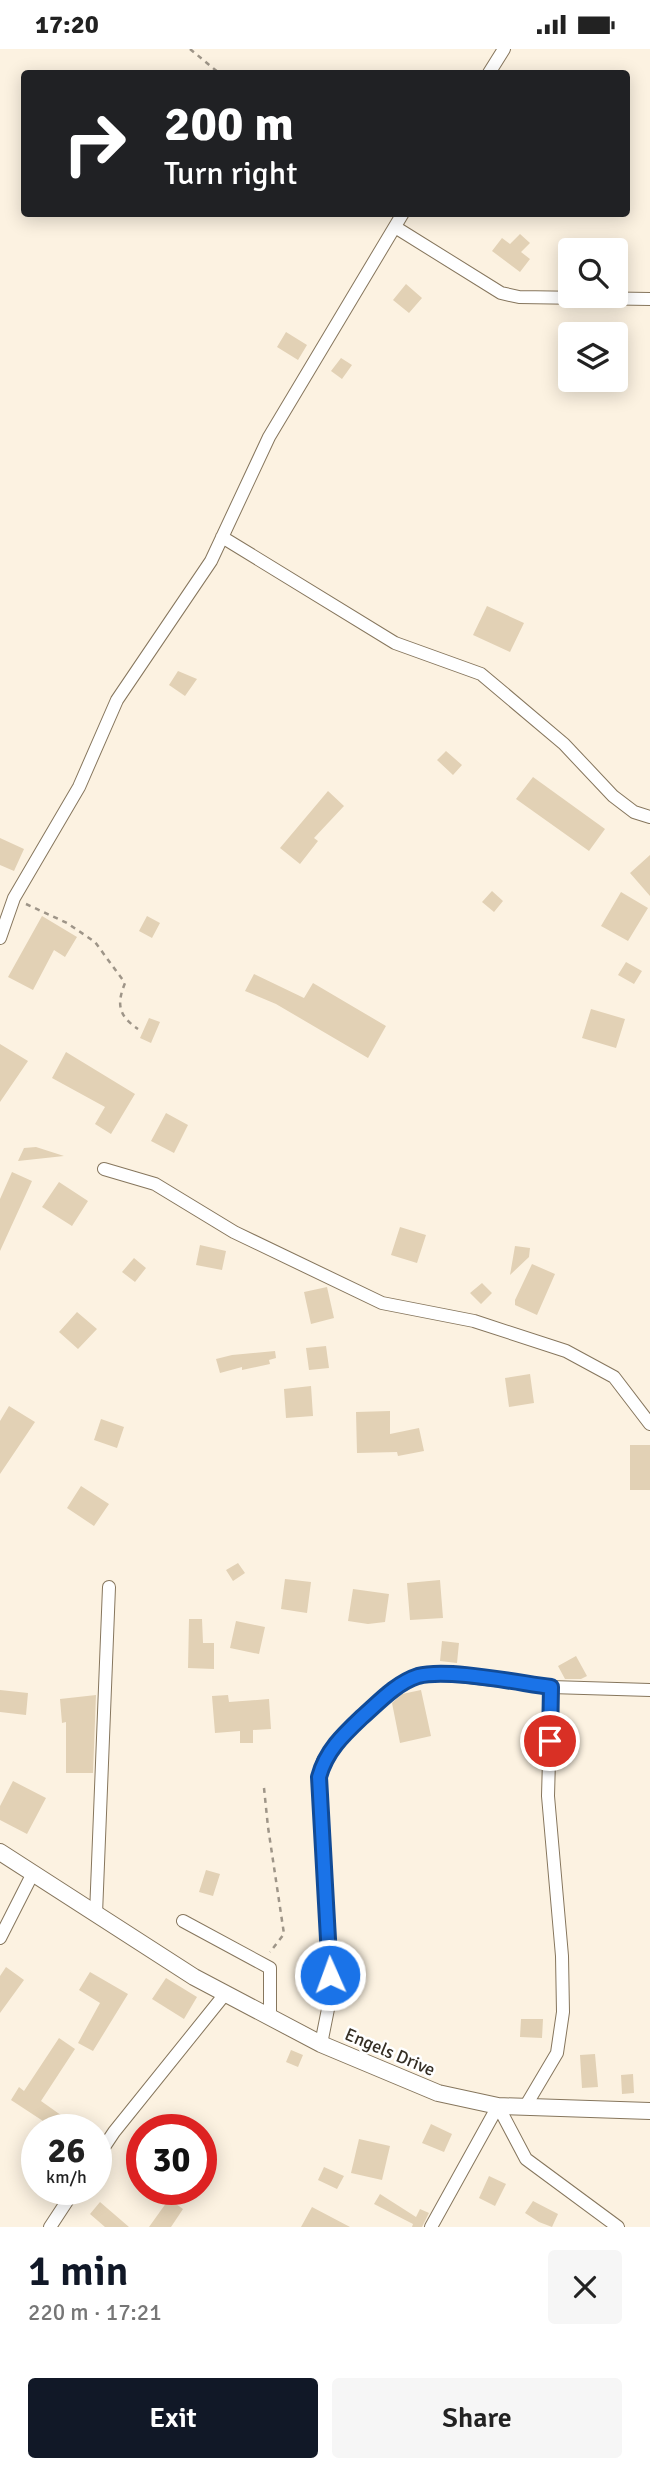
<!DOCTYPE html>
<meta charset="utf-8">
<style>
body{margin:0;font-family:Signika,sans-serif;background:#f6f6f6;color:#222;height:100vh;display:flex;flex-direction:column;font-size:26px;white-space:nowrap}
*{box-sizing:border-box;margin:0}
p{font-size:23px;color:#767676}
.icon{flex:none;width:38px;height:38px;fill:none;stroke:currentColor;stroke-width:2;stroke-linecap:round;stroke-linejoin:round}
.map{position:relative;height:2178px;overflow:hidden}
.panel{display:flex;flex-direction:column;background:#fff;flex:1}
.panel>*{flex:none}
.hud{position:absolute;left:21px;top:21px;width:609px;height:147px;border-radius:7px;box-shadow:0 4px 18px #0003;background:#202124;color:#fff;overflow:hidden}
.fabs{position:absolute;left:558px;top:189px;display:grid;gap:14px}
.fabs a{display:grid;place-items:center;width:70px;height:70px;border-radius:7px;background:#fff;box-shadow:0 4px 18px #0003;font-size:35px}
.speed{position:absolute;left:21px;top:2065px;display:flex;gap:14px;font-size:35px;font-weight:700;text-align:center}
.speed>*{display:grid;place-content:center;width:91px;height:91px;border-radius:50%;background:#fff;box-shadow:0 4px 18px #0003;line-height:1}
.speed small{font-size:18px;font-weight:400}
.speed .limit{border:10px solid #d22;background:#fff;color:#111}
.pin{position:absolute;display:grid;place-items:center;width:60px;height:60px;color:#fff;margin:-30px;border:4px solid #fff;border-radius:50%;box-shadow:0 2px 7px #0007}
.me{position:absolute;width:77px;margin:-38px;rotate:358deg;stroke-linejoin:round;filter:drop-shadow(0 0 5px #0008)}
.turn{display:flex;align-items:center;gap:24px;height:147px;padding:0 28px;font-size:32px}
.turn .icon{width:91px;height:91px;stroke-width:2.5}
.turn b{display:block;font-size:49px;line-height:60px}
.round{display:grid;place-items:center;flex:none;width:74px;height:74px;border-radius:7px;background:#f6f6f6}
.headline{display:flex;align-items:center;justify-content:space-between;height:119px;padding:0 28px}
h1{font-size:42px;font-weight:600;line-height:52px;color:#111827}
.action{display:flex;gap:14px;margin-top:auto;padding:14px 28px}
.action a{flex:1;height:80px;border-radius:7px;background:#111827;color:#fff;font-size:28px;font-weight:600;line-height:80px;text-align:center}
.action a+a{background:#f6f6f6;color:#222}
.status{display:flex;justify-content:space-between;align-items:center;height:49px;padding:0 35px;background:#fff;direction:ltr}
.status svg{height:19px;fill:currentColor}
.map>svg:first-child{display:block}
.building{fill:#e2d1b5}
.lines{fill:none;stroke-linecap:round;stroke-linejoin:round}
.minor-casing{stroke:#86765d;stroke-width:14}
.tertiary-casing{stroke:#86765d;stroke-width:18}
.path{stroke:#9e9588;stroke-width:2.5;stroke-dasharray:5 5;stroke-linecap:butt}
.minor{stroke:#fff;stroke-width:12}
.tertiary{stroke:#fff;stroke-width:16}
.route-casing{stroke:#114b97;stroke-width:18}
.route{stroke:#1a73e8;stroke-width:12}
.labels{text-anchor:middle;dominant-baseline:central;stroke-width:5;stroke-linejoin:round;paint-order:stroke}
.street-label{font-size:18px;fill:#352e24;stroke:#fff}
</style>
<div class="status"><b>17:20</b><svg viewBox="0 0 49 12"><path d="M0 12V9h3v3zM5 12V6h3v6zM10 12V3h3v9zM15 12V0h3v12zM26 1h20v11H26zM47 4h2v5h-2z"/></svg></div>
<div class="map">
<svg width="650" height="2178" viewBox="0 0 650 2178">
<rect width="100%" height="100%" fill="#fcf2e1"/>
<path class="building" d="M520,185L530,194L521,203L530,210L520,223L492,202L502,189L510,195Z
M406,235L422,249L409,264L393,251Z
M286,283L307,296L298,311L277,298Z
M341,309L352,316L342,330L331,322Z
M487,557L524,574L510,603L473,586Z
M178,622L197,630L185,647L169,636Z
M446,702L462,716L453,726L437,711Z
M533,728L605,780L589,802L516,750Z
M328,742L344,757L314,789L318,792L300,815L280,799Z
M0,789L24,800L14,822L0,816Z
M650,806V847L630,824Z
M492,842L503,852L494,863L482,853Z
M621,843L648,859L628,892L601,877Z
M42,867L77,888L65,908L54,901L33,941L8,928Z
M147,867L160,874L152,889L139,882Z
M626,913L642,922L634,935L618,926Z
M254,925L304,949L313,934L386,977L368,1009L276,955L245,942Z
M591,960L625,970L616,999L582,989Z
M149,969L160,973L151,994L140,989Z
M0,995L28,1012L0,1053Z
M66,1003L135,1045L111,1085L95,1075L105,1058L52,1029Z
M166,1064L188,1076L174,1104L151,1092Z
M36,1098L64,1107L18,1112L24,1099Z
M12,1123L32,1132L0,1202V1150Z
M59,1133L88,1152L72,1177L42,1158Z
M400,1178L426,1186L417,1214L391,1206Z
M200,1196L226,1202L222,1221L196,1216Z
M515,1197L530,1199L529,1208L510,1226Z
M134,1209L146,1219L135,1233L122,1223Z
M532,1215L555,1225L537,1266L515,1256V1251Z
M482,1234L492,1244L481,1255L470,1244Z
M327,1238L334,1269L311,1275L304,1243Z
M77,1263L97,1280L78,1300L59,1283Z
M326,1297L329,1319L309,1321L306,1299Z
M275,1302L276,1309L269,1311L270,1315L242,1321V1318L220,1324L216,1310L232,1306Z
M530,1325L534,1354L509,1358L505,1329Z
M311,1337L313,1367L286,1369L284,1340Z
M9,1357L35,1373L0,1425V1372Z
M390,1362V1385L419,1379L424,1402L398,1407L397,1403L357,1404L356,1363Z
M101,1370L124,1378L117,1399L94,1391Z
M630,1396H650V1441H630Z
M81,1437L109,1455L94,1477L67,1459Z
M238,1514L245,1524L233,1532L226,1521Z
M285,1530L311,1533L307,1564L281,1560Z
M440,1531L443,1569L410,1571L407,1534Z
M353,1540L389,1545L385,1573L368,1575L348,1572Z
M189,1570H202L203,1594H214V1620L188,1619Z
M236,1572L265,1578L259,1605L230,1599Z
M442,1592L459,1594L457,1614L440,1612Z
M576,1607L587,1627L581,1630H565L558,1617Z
M0,1641L28,1644L26,1666L0,1663Z
M421,1641L431,1687L400,1694L392,1654L402,1645Z
M96,1646L93,1724H66V1673L62,1674L60,1650Z
M228,1646L229,1653L269,1650L271,1680L253,1681V1694H240V1682L215,1684L212,1647Z
M13,1732L46,1749L27,1785L0,1771V1757Z
M206,1821L220,1825L213,1847L199,1843Z
M6,1918L24,1931L0,1964V1927Z
M90,1923L128,1945L93,2002L78,1994L100,1954L79,1941Z
M166,1929L197,1948L184,1970L152,1950Z
M521,1970H543L542,1989L520,1988Z
M59,1989L75,2000L41,2052L82,2081H37L43,2072L11,2051L19,2038L24,2042Z
M291,2001L303,2006L298,2018L286,2013Z
M595,2005L598,2038L582,2039L580,2006Z
M633,2025L634,2044L622,2045L621,2026Z
M431,2075L452,2085L444,2103L422,2094Z
M359,2090L390,2097L382,2131L351,2124Z
M324,2118L344,2127L337,2140L318,2131Z
M489,2127L506,2135L495,2157L479,2149Z
M380,2145L416,2168L420,2160L429,2164L422,2178H412L413,2175L374,2155Z
M169,2150L183,2160L171,2178H149Z
M533,2152L558,2165L552,2178L539,2173L525,2164Z
M100,2153L129,2178H105L90,2165Z
M312,2158L350,2178H301Z"/>
<g class="lines">
<defs>
<path id="minor" d="M489,24L504,0
M395,178L501,244L519,248L650,250
M222,488L395,594L481,625L564,695L613,747L634,763L650,768
M0,889L14,849L79,738L117,651L211,512L269,388L403,164
M104,1120L155,1135L234,1183L382,1254L474,1272L566,1302L614,1328L650,1375
M96,1865L109,1538
M183,1872L270,1919V1969
M0,1889L33,1824
M321,1995L330,1950L319,1728L323,1712L340,1689L398,1637L418,1627L444,1625L551,1638L650,1641
M498,2057L526,2110L618,2178
M525,2058L557,2004L563,1963L562,1907L548,1747L551,1638
M96,2110L114,2083L225,1945
M50,2178L75,2140
M431,2178L498,2057"/>
<path id="tertiary" d="M0,1803L194,1928L321,1995L438,2044L498,2057L650,2062"/>
</defs>
<use href="#minor" class="minor-casing"/>
<use href="#tertiary" class="tertiary-casing"/>
<path class="path" d="M190,0L219,24
M26,855L67,874L95,893L125,934C116,956 119,967 138,980
M264,1739L268,1778L284,1885L270,1903"/>
<use href="#minor" class="minor"/>
<use href="#tertiary" class="tertiary"/>
</g>
<g class="lines">
<defs>
<path id="route" d="M330,1926L319,1728C326,1702 343,1686 362,1668C378,1654 396,1634 418,1627C447,1619 519,1634 551,1638L550,1692"/>
</defs>
<use href="#route" class="route-casing"/>
<use href="#route" class="route"/>
</g>
<g class="labels">
<g class="street-label">
<text transform="translate(390 2003) rotate(23)">Engels Drive</text>
</g>
</g>
</svg>
<div class="fabs">
<a><svg class="icon" aria-label="search" viewBox="0 0 24 24"><circle cx="10" cy="10" r="6"/><path d="M15 15l6 6"/></svg></a>
<a><svg class="icon" aria-label="layers" viewBox="0 0 24 24"><path d="M12 4l9 5-9 5-9-5zM3 14l9 5 9-5"/></svg></a>
</div>
<div class="speed"><div>26<small>km/h</small></div><div class="limit">30</div></div>
<div class="pin" style="left:550px;top:1692px;background:#d93025"><svg class="icon" aria-label="arrive" viewBox="0 0 24 24"><path d="M6 21V4h12l-3 4 3 4H6"/></svg></div>
<svg class="me" style="left:330px;top:1926px" viewBox="-20 -20 40 40"><circle r="17" fill="#1a73e8" stroke="#fff" stroke-width="3"/><path d="M0-11L8 9 0 5-8 9z" fill="#fff"/></svg>
<div class="hud">
<div class="turn"><svg class="icon" aria-label="right" viewBox="0 0 24 24"><path d="M7 20v-9h11M14 6l5 5-5 5"/></svg><div><b>200 m</b>Turn right</div></div>
</div>
</div>
<section class="panel">
<div class="headline"><div><h1>1 min</h1><p>220 m · 17:21</p></div><a class="round"><svg class="icon" aria-label="close" viewBox="0 0 24 24"><path d="M6 6l12 12M18 6L6 18"/></svg></a></div>
<div class="action"><a>Exit</a><a>Share</a></div>
</section>
